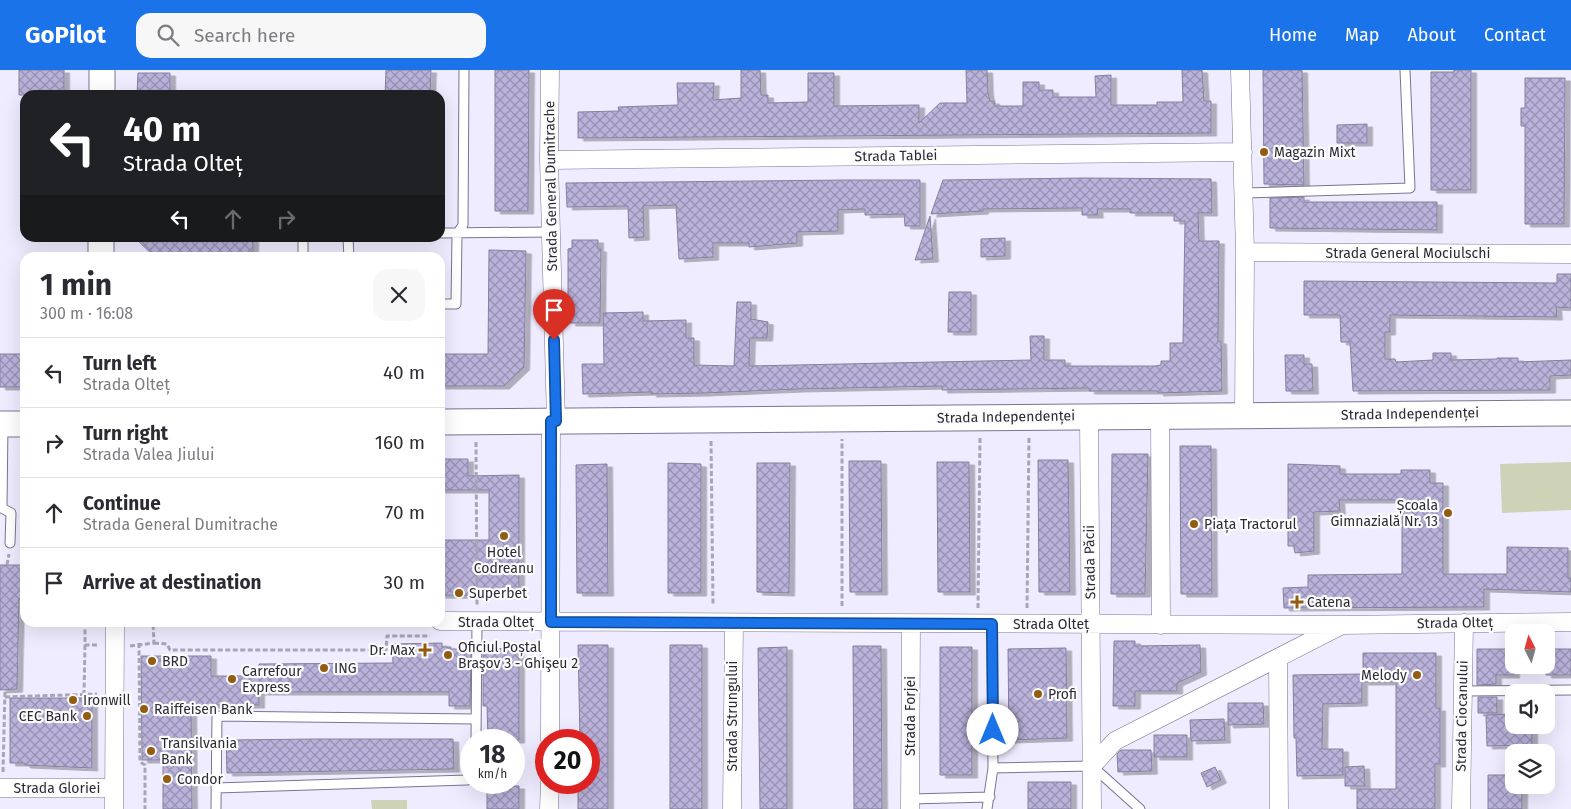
<!DOCTYPE html>
<meta charset="utf-8">
<style>
body{margin:0;font-family:"Fira Sans",sans-serif;background:#f7f7f7;color:#2b2b33;height:100vh;display:flex;flex-direction:column;font-size:19px;white-space:nowrap}
*{box-sizing:border-box;margin:0}
p{font-size:16px;color:#7c7c81}
.icon{flex:none;width:28px;height:28px;fill:none;stroke:currentColor;stroke-width:2;stroke-linecap:round;stroke-linejoin:round}
.map{position:relative;flex:1;overflow:hidden}
.sheet{position:absolute;left:20px;top:182px;width:425px;height:375px;display:flex;flex-direction:column;background:#fff;border-radius:15px;box-shadow:0 5px 20px #0002}
.sheet>*{flex:none}
.hud{position:absolute;left:20px;top:20px;width:425px;height:152px;border-radius:15px;box-shadow:0 5px 20px #0002;background:#202124;color:#fff;overflow:hidden}
.needle{width:32px;rotate:354deg}
.buttons{position:absolute;left:1505px;top:554px;display:grid;gap:10px}
.buttons a{display:grid;place-items:center;width:50px;height:50px;border-radius:10px;background:#fff;box-shadow:0 5px 20px #0002;font-size:25px}
.speed{position:absolute;left:460px;top:659px;display:flex;gap:10px;font-size:25px;font-weight:700;text-align:center}
.speed>*{display:grid;place-content:center;width:65px;height:65px;border-radius:50%;background:#fff;box-shadow:0 5px 20px #0002;line-height:1}
.speed small{font-size:12px;font-weight:400}
.speed .limit{border:8px solid #d22;background:#fff;color:#111}
.pin{position:absolute;display:grid;place-items:center;width:42px;height:42px;color:#fff;margin:-51px -21px;border-radius:50% 50% 50% 0;rotate:-45deg;box-shadow:0 0 5px #0007}
.pin .icon{rotate:45deg}
.me{position:absolute;width:55px;margin:-28px;rotate:0deg;stroke-linejoin:round;filter:drop-shadow(0 0 4px #0008)}
.turn{display:flex;align-items:center;gap:18px;height:105px;padding:0 20px;font-size:22px}
.turn .icon{width:65px;height:65px;stroke-width:2.5}
.turn b{display:block;font-size:35px;line-height:42px}
.lanes{display:flex;align-items:center;height:48px;padding:0 20px;background:#0003;justify-content:center;gap:25px;direction:ltr}
.lanes .off{opacity:.35}
.round{display:grid;place-items:center;flex:none;width:52px;height:52px;border-radius:15px;background:#f7f7f7}
.headline{display:flex;align-items:center;justify-content:space-between;height:85px;padding:0 20px}
h1{font-size:30px;font-weight:700;line-height:38px}
ul{padding:0;list-style:none}
li{display:flex;align-items:center;gap:15px;height:70px;padding:0 20px;border-top:1px solid #e1e1e2}
li div{flex:1}
li b{display:block;font-size:19px}
li em{font-style:normal}
header{display:flex;align-items:center;gap:30px;box-sizing:border-box;height:70px;padding:0 25px;background:#1a73e8;color:#fff}
header strong{font-size:24px}
nav{display:flex;gap:28px;margin-inline-start:auto;font-size:18px}
.search{width:350px;height:45px;background:#f7f7f7;display:flex;align-items:center;gap:12px;box-sizing:border-box;padding:0 18px;border-radius:15px;color:#7c7c81;font-size:19px}
.map>svg:first-child{display:block}
.garden{fill:#ced2b7}
.building{fill:url(#building-cross-hatch);stroke:#85809c;filter:url(#shadow)}
.lines{fill:none;stroke-linecap:round;stroke-linejoin:round}
.lane-casing{stroke:#7a7490;stroke-width:11}
.street-casing{stroke:#7a7490;stroke-width:19}
.secondary-casing{stroke:#7a7490;stroke-width:27}
.path{stroke:#a8a5b5;stroke-width:3;stroke-dasharray:5 2.5;stroke-linecap:butt}
.lane{stroke:#fff;stroke-width:9}
.street{stroke:#fff;stroke-width:18}
.secondary{stroke:#fff;stroke-width:25}
.route-casing{stroke:#114b97;stroke-width:12}
.route{stroke:#1a73e8;stroke-width:9}
.poi-dot{fill:#925c11;stroke:#fcfcfc;stroke-width:2}
.labels{text-anchor:middle;dominant-baseline:central;stroke-width:4.5;stroke-linejoin:round;paint-order:stroke}
.poi-label{font-size:14px;fill:#2d2a36;stroke:#fcfcfc;text-anchor:start}
.street-label{font-size:14px;fill:#2d2a36;stroke:#fcfcfc}
</style>
<header>
<strong>GoPilot</strong>
<div class="search"><svg class="icon" aria-label="search" viewBox="0 0 24 24"><circle cx="10" cy="10" r="6"/><path d="M15 15l6 6"/></svg>Search here</div>
<nav><a>Home</a><a>Map</a><a>About</a><a>Contact</a></nav>
</header>
<div class="map">
<svg width="1571" height="739" viewBox="0 0 1571 739">
<defs>
<pattern id="building-cross-hatch" width="8" height="8" patternUnits="userSpaceOnUse" patternTransform="scale(1.25)"><rect width="8" height="8" fill="#bab2db"/><path d="M0 0l8 8M0 8l8-8" fill="none" stroke="#9891b2"/></pattern>
<filter id="shadow"><feDropShadow dx="5.5" dy="3" stdDeviation="0" flood-color="#0004"/></filter>
</defs>
<rect width="100%" height="100%" fill="#efecff"/>
<path class="garden" d="M1571,392V440L1502,443L1500,394Z
M371,730H407V739H372Z"/>
<path class="building" d="M19,0H64V25H19Z
M386,0H431L430,25H385Z
M495,0H529L528,141H495Z
M741,0H760L761,25H768V33L808,32V3H834V36L919,35V53L940,33H967L966,0H987L988,23L990,31H994L995,36H1023V12H1039V20H1053V27H1096L1095,6L1111,5V35H1157V32H1183L1182,0H1202L1204,31H1211V63L578,68V42L619,41L618,37L678,35L677,13H714L713,30L741,28Z
M1263,0H1302L1304,115L1264,114Z
M1454,0H1471V120H1431V2H1454Z
M138,3H170V25H137Z
M1525,8H1565L1564,154H1525V56H1521V38H1525Z
M1367,54V73H1337V55Z
M1083,108L1211,109L1212,143H1198L1199,171H1219L1218,271H1221L1222,321L1158,323V321H1089V318L942,320V316L798,319L704,323L651,324V322L583,324L582,294H604L603,243L643,242V251L686,250V268H694V295L734,296L737,232H751V249L768,252L767,268H750L749,296L1031,290L1030,266H1044V290H1065V296H1155L1161,295V291H1170V273H1183L1185,151H1174V143H1130V139H1097L1098,145H1082V138L983,139V141L931,144L943,110Z
M847,110H920V156H905L904,144L865,145V139L838,140V161L797,162V173L749,177V173H713V187L679,189L676,135L643,136L644,167L629,168L628,136L567,137L566,113Z
M1304,127V132H1437V160L1270,158V128Z
M930,146L933,189L915,190Z
M135,168H253V188L155,187Z
M1005,168V186L981,187V169Z
M572,170H598V179H601L600,253H570L571,243H568V179L572,178Z
M489,180L526,181L524,297L504,316H440V284H488Z
M1557,204H1571V238L1556,237L1557,247L1390,245V262H1385V289H1395L1396,292L1433,290V283H1451V290L1497,289V288H1518V292L1571,290V305L1550,306V320L1353,321L1350,272H1341L1340,245H1304V211L1557,213Z
M949,222H971V262H948Z
M0,284H25V317H0Z
M1285,285H1304V294H1312L1313,321H1286Z
M1180,376H1211L1212,524H1181Z
M1112,384H1148L1145,524H1111Z
M440,389H468V406L519,405V526L440,525V470H489V420H440Z
M1038,390H1068L1070,522H1039Z
M849,391H881L882,522H850Z
M937,392H969L970,522H938Z
M668,393L701,394V523H668Z
M757,393H790L789,523L757,522Z
M607,394L608,523H577L576,395Z
M1288,394L1340,396V404H1401V400H1430V413H1443V504H1507V477L1568,478V508H1571V522L1484,519V537L1284,538L1283,518L1308,517V505L1402,504V430H1339L1340,441L1314,442V481L1295,483L1294,476H1288Z
M0,495H25V529H19L17,619L0,620Z
M1114,571H1135V576L1200,575L1201,602L1177,613V621H1135V636H1113Z
M442,573V577H451V579H471L470,636H449V622H259V635H191L192,739H163V690H142L141,586H211V606H259V594L393,593L392,574Z
M578,575H608V739H578V712H589V670H580Z
M670,575H702V739H670Z
M853,576H881L882,739H854Z
M787,577V739H760L758,578Z
M940,577H972V705H940Z
M519,578V670H488L487,636H483V579Z
M1066,578L1067,668L1009,670L1008,579Z
M1477,579H1514V605H1496V614L1477,615Z
M1546,579H1571V605H1546Z
M1363,583H1436V638H1440V694H1435V739H1357V719H1396V612H1363Z
M1362,604V633L1323,634L1322,679H1343V705L1297,706L1296,668H1294L1293,605Z
M1478,627H1497V643H1478Z
M10,628H92V698L25,695L24,693H10Z
M1228,633H1263L1264,654L1228,655Z
M1514,644V655H1532V675L1487,676L1486,645Z
M1224,649L1225,670L1191,671L1190,650Z
M1154,665H1187V687H1154Z
M317,669H453L454,699L227,703L226,670Z
M1121,680H1151L1152,701L1118,702L1117,684Z
M1364,696L1365,716H1345V697Z
M1215,697L1221,710L1207,717L1201,703Z
M1488,705H1514V715H1522V739H1488Z
M1028,712H1071V739H1028Z
M487,716H519V739H487Z"/>
<g class="lines">
<defs>
<path id="lane" d="M1244,123L1410,118L1405,0
M440,163L550,162
M348,168L349,188
M303,188V168
M440,234H456L457,164L463,155L464,0
M0,437L11,443L10,473
M2,437L3,355
M1462,621L1571,620
M476,670L477,552
M993,698L1092,696L1140,739
M216,718L467,710L471,706
M910,729L990,727
M216,739L217,646L476,649
M987,739L993,698L992,554"/>
<path id="street" d="M550,0L549,90L556,351
M1240,0L1245,182L1244,345
M549,90L1243,82
M1245,182L1571,184
M1160,346L1161,555
M1089,347L1092,739
M440,551L1342,555L1571,552
M1278,588L1279,739
M550,670L551,351
M1092,696L1115,671L1340,556
M0,718H114
M114,739L115,552
M549,739L550,712
M732,739L734,553
M910,739L911,554
M1461,739L1464,553"/>
<path id="secondary" d="M102,25V0
M101,188V168
M440,352L1571,343
M0,354H25"/>
</defs>
<use href="#lane" class="lane-casing"/>
<use href="#street" class="street-casing"/>
<use href="#secondary" class="secondary-casing"/>
<path class="path" d="M711,371L713,535
M476,372L477,536
M7,495L9,484
M18,535L25,534
M842,536V369
M978,538L980,367
M1027,538L1029,367
M85,552V575H99
M139,573L140,692L145,695V739
M154,573L167,574L170,580H386L387,566H430
M130,576L154,573L153,552
M84,625L85,575
M5,627L97,624
M3,702L5,620"/>
<use href="#lane" class="lane"/>
<use href="#street" class="street"/>
<use href="#secondary" class="secondary"/>
</g>
<g class="lines">
<defs>
<path id="route" d="M554,270L556,351H551V552L992,554L993,660"/>
</defs>
<use href="#route" class="route-casing"/>
<use href="#route" class="route"/>
</g>
<g class="poi-dot">
<circle cx="1264" cy="82" r="5"/>
<circle cx="1448" cy="443" r="5"/>
<circle cx="1194" cy="454" r="5"/>
<circle cx="504" cy="466" r="5"/>
<circle cx="459" cy="523" r="5"/>
<path d="M1294.5 524.5h5v5h5v5h-5v5h-5v-5h-5v-5h5z"/>
<path d="M422.5 572.5h5v5h5v5h-5v5h-5v-5h-5v-5h5z"/>
<circle cx="448" cy="585" r="5"/>
<circle cx="152" cy="591" r="5"/>
<circle cx="324" cy="598" r="5"/>
<circle cx="1417" cy="605" r="5"/>
<circle cx="232" cy="609" r="5"/>
<circle cx="1038" cy="624" r="5"/>
<circle cx="73" cy="630" r="5"/>
<circle cx="144" cy="639" r="5"/>
<circle cx="87" cy="646" r="5"/>
<circle cx="151" cy="681" r="5"/>
<circle cx="167" cy="709" r="5"/>
</g>
<g class="labels">
<g class="poi-label">
<text x="1274" y="82">Magazin Mixt</text>
<text x="1438" y="435" text-anchor="end">Școala<tspan x="1438" dy="16">Gimnazială Nr. 13</tspan></text>
<text x="1204" y="454">Piața Tractorul</text>
<text x="504" y="482" text-anchor="middle">Hotel<tspan x="504" dy="16">Codreanu</tspan></text>
<text x="469" y="523">Superbet</text>
<text x="1307" y="532">Catena</text>
<text x="458" y="577">Oficiul Poștal<tspan x="458" dy="16">Braşov 3 - Ghişeu 2</tspan></text>
<text x="415" y="580" text-anchor="end">Dr. Max</text>
<text x="162" y="591">BRD</text>
<text x="334" y="598">ING</text>
<text x="242" y="601">Carrefour<tspan x="242" dy="16">Express</tspan></text>
<text x="1407" y="605" text-anchor="end">Melody</text>
<text x="1048" y="624">Profi</text>
<text x="83" y="630">Ironwill</text>
<text x="154" y="639">Raiffeisen Bank</text>
<text x="77" y="646" text-anchor="end">CEC Bank</text>
<text x="161" y="673">Transilvania<tspan x="161" dy="16">Bank</tspan></text>
<text x="177" y="709">Condor</text>
</g>
<g class="street-label">
<text transform="translate(896 86) rotate(-1)">Strada Tablei</text>
<text transform="translate(551 116) rotate(-91)">Strada General Dumitrache</text>
<text x="1408" y="183">Strada General Mociulschi</text>
<text transform="translate(1410 344) rotate(-1)">Strada Independenței</text>
<text transform="translate(1006 347) rotate(-1)">Strada Independenței</text>
<text transform="translate(1090 492) rotate(-91)">Strada Păcii</text>
<text x="496" y="552">Strada Olteț</text>
<text transform="translate(1455 553) rotate(-1)">Strada Olteț</text>
<text x="1051" y="554">Strada Olteț</text>
<text transform="translate(732 646) rotate(-90)">Strada Strungului</text>
<text transform="translate(910 646) rotate(-90)">Strada Forjei</text>
<text transform="translate(1462 646) rotate(-89)">Strada Ciocanului</text>
<text x="57" y="718">Strada Gloriei</text>
</g>
</g>
</svg>
<div class="buttons">
<a><svg class="needle" viewBox="-14 -14 28 28"><path d="M0-13l5 13h-10z" fill="#e53935"/><path d="M0 13l5-13h-10z" fill="#7c7c81"/></svg></a>
<a><svg class="icon" aria-label="sound" viewBox="0 0 24 24"><path d="M4 9h4l5-4v14l-5-4H4zM17 9q2 3 0 6"/></svg></a>
<a><svg class="icon" aria-label="layers" viewBox="0 0 24 24"><path d="M12 4l9 5-9 5-9-5zM3 14l9 5 9-5"/></svg></a>
</div>
<div class="speed"><div>18<small>km/h</small></div><div class="limit">20</div></div>
<div class="pin" style="left:554px;top:270px;background:#d93025"><svg class="icon" aria-label="arrive" viewBox="0 0 24 24"><path d="M6 21V4h12l-3 4 3 4H6"/></svg></div>
<svg class="me" style="left:993px;top:660px" viewBox="-20 -20 40 40"><circle r="19" fill="#fff"/><path d="M0-13L10 11 0 6-10 11z" fill="#1a73e8"/></svg>
<div class="hud">
<div class="turn"><svg class="icon" aria-label="left" viewBox="0 0 24 24"><path d="M17 20v-9H6M10 6l-5 5 5 5"/></svg><div><b>40 m</b>Strada Olteț</div></div>
<div class="lanes"><svg class="icon" aria-label="left" viewBox="0 0 24 24"><path d="M17 20v-9H6M10 6l-5 5 5 5"/></svg><svg class="icon off" aria-label="ahead" viewBox="0 0 24 24"><path d="M12 20V5M6 11l6-6 6 6"/></svg><svg class="icon off" aria-label="right" viewBox="0 0 24 24"><path d="M7 20v-9h11M14 6l5 5-5 5"/></svg></div>
</div>
<section class="sheet">
<div class="headline"><div><h1>1 min</h1><p>300 m · 16:08</p></div><a class="round"><svg class="icon" aria-label="close" viewBox="0 0 24 24"><path d="M6 6l12 12M18 6L6 18"/></svg></a></div>
<ul>
<li><svg class="icon" aria-label="left" viewBox="0 0 24 24"><path d="M17 20v-9H6M10 6l-5 5 5 5"/></svg><div><b>Turn left</b><p>Strada Olteț</p></div><em>40 m</em></li>
<li><svg class="icon" aria-label="right" viewBox="0 0 24 24"><path d="M7 20v-9h11M14 6l5 5-5 5"/></svg><div><b>Turn right</b><p>Strada Valea Jiului</p></div><em>160 m</em></li>
<li><svg class="icon" aria-label="ahead" viewBox="0 0 24 24"><path d="M12 20V5M6 11l6-6 6 6"/></svg><div><b>Continue</b><p>Strada General Dumitrache</p></div><em>70 m</em></li>
<li><svg class="icon" aria-label="arrive" viewBox="0 0 24 24"><path d="M6 21V4h12l-3 4 3 4H6"/></svg><div><b>Arrive at destination</b></div><em>30 m</em></li>
</ul>
</section>
</div>
